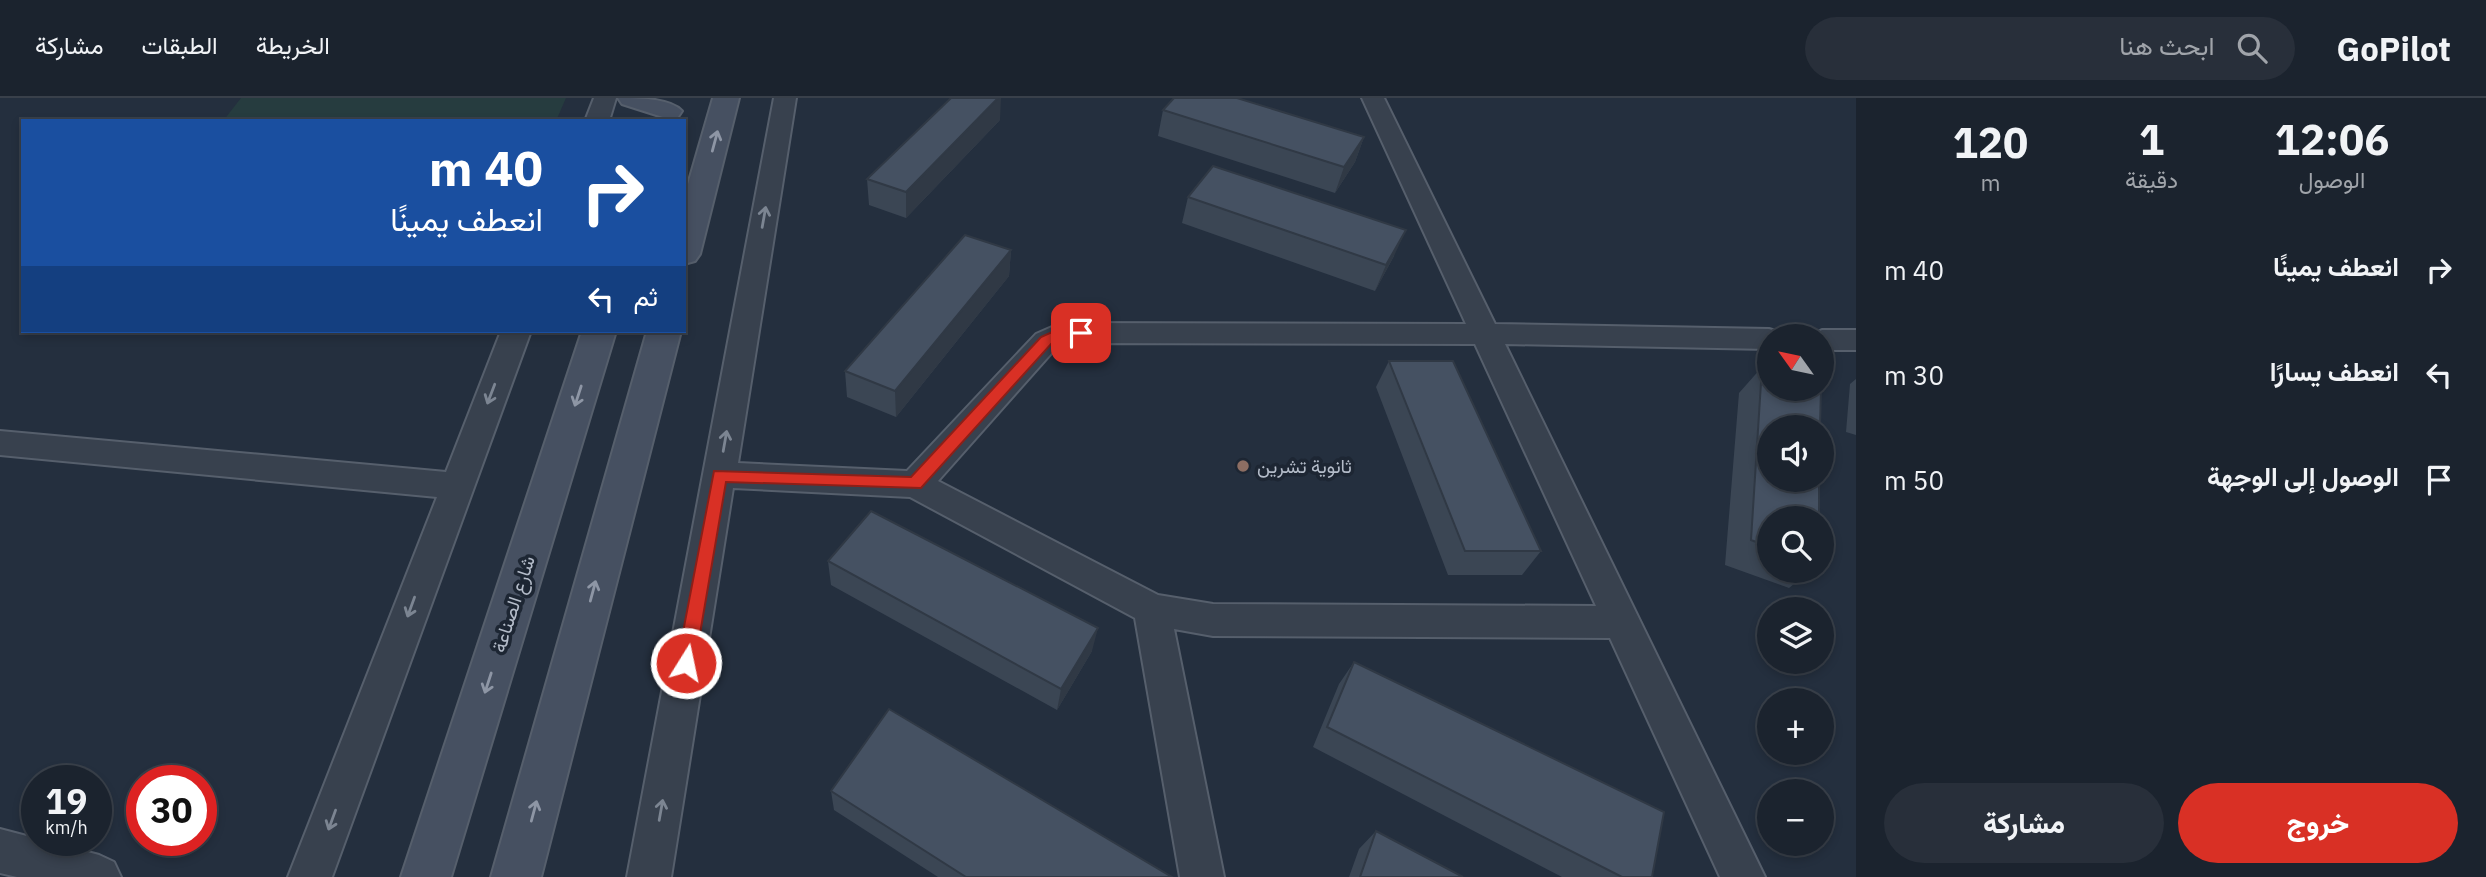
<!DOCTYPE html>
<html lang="ar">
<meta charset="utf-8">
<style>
body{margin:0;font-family:"IBM Plex Sans",Vazirmatn,sans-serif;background:#282f3a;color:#f1f3f6;direction:rtl;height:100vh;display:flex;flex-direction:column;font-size:26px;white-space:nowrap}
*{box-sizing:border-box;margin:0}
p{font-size:23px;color:#a0a4aa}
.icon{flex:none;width:38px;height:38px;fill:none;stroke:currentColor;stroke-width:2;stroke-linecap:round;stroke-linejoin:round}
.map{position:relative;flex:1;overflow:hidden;direction:ltr}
.side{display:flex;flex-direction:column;background:#1b232e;width:630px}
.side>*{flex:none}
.top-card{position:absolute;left:21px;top:21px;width:665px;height:214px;border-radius:0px;box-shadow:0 4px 10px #0003,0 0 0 2px #39404a;direction:rtl;background:#1a4fa0;color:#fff;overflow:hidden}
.needle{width:46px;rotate:303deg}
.tools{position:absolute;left:1757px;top:226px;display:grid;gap:14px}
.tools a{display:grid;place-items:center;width:77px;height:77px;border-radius:50%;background:#1b232e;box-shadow:0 4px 10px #0003,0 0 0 2px #39404a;font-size:35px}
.speed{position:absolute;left:21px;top:667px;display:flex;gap:14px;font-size:35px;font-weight:700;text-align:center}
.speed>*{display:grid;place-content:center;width:91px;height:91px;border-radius:50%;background:#1b232e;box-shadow:0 4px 10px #0003,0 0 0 2px #39404a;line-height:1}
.speed small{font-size:18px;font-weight:400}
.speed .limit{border:10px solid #d22;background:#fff;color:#111}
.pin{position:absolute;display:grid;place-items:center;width:60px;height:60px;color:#fff;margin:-30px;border-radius:14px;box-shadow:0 4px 10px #0006}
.me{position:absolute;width:77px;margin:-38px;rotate:10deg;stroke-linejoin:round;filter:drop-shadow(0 0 5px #0008)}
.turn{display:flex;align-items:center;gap:24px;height:147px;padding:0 28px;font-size:32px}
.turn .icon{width:91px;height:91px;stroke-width:2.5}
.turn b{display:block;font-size:49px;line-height:60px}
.then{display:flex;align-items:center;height:66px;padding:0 28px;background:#0003;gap:14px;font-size:26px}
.eta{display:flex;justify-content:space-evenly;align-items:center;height:119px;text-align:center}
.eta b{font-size:42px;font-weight:800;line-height:49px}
.primary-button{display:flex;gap:14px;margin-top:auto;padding:14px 28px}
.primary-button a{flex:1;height:80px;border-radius:42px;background:#d93025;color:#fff;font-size:28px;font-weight:800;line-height:80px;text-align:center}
.primary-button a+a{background:#282f3a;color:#f1f3f6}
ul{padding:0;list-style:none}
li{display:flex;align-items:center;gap:21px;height:105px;padding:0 28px}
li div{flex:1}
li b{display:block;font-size:26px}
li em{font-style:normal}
header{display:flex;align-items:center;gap:42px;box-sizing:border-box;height:98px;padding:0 35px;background:#1b232e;border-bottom:2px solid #39404a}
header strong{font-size:33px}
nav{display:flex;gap:38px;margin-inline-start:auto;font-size:24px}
.search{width:490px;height:63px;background:#282f3a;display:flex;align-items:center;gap:18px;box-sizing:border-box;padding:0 24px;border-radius:38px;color:#a0a4aa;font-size:26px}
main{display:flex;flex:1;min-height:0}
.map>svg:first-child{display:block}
.green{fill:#263c3f}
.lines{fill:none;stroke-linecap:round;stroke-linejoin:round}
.street-casing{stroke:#565f6c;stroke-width:4}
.secondary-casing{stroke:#565f6c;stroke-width:4}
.street{fill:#38414e;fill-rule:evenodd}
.secondary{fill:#465061;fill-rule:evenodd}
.wall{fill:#3b4654}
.shaded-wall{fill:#303945}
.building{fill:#455162;stroke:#303945;stroke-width:2}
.oneway{stroke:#8e96a5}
.oneway2{stroke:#7c8592}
.route{fill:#d93025;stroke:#8d1f18;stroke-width:2}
.education-dot{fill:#8d6e63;stroke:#1d2633;stroke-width:2.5}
.labels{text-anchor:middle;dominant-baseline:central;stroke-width:7;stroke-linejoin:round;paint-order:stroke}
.poi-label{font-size:19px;fill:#b4bcc9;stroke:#1d2633;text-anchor:start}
.street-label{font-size:19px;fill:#b4bcc9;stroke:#1d2633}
</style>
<header>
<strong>GoPilot</strong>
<div class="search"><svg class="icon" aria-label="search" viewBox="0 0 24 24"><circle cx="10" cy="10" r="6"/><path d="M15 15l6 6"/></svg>ابحث هنا</div>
<nav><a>الخريطة</a><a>الطبقات</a><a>مشاركة</a></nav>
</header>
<main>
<section class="side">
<div class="eta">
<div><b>12:06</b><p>الوصول</p></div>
<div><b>1</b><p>دقيقة</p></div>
<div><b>120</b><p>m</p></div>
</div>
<ul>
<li><svg class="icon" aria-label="right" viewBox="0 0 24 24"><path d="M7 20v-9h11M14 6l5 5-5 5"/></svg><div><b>انعطف يمينًا</b></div><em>40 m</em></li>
<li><svg class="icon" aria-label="left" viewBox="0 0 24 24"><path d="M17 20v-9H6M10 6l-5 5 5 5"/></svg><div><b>انعطف يسارًا</b></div><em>30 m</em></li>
<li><svg class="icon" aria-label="arrive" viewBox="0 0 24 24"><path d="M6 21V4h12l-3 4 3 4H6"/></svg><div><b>الوصول إلى الوجهة</b></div><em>50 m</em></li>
</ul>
<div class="primary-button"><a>خروج</a><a>مشاركة</a></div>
</section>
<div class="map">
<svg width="1856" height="779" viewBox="0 0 1856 779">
<rect width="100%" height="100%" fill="#242f3e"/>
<path class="green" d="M241,0H566L556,23H223Z"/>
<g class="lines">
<defs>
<path id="street" d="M594,0H616L609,23H585Z
M774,0H796L738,365L907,373L1036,236L1061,225L1466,226L1362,0H1384L1495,226L1769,231L1779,234L1782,238H1769V251L1505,246L1765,779H1720L1610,540L1213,538L1174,531L1224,779H1180L1135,520L910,399L733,390L671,779H627ZM1066,245L1475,246L1596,508L1213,506L1158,497L938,383L1056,250Z
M1822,232H1856V252H1822V238H1810Z
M501,233H531L332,779H288L437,399L0,357V333L446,374Z
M0,731L99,757L114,764L121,779H17L0,775Z"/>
<path id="secondary" d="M618,0C637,0 670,0 682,13L678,19L669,21L622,6Z
M713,0H739L700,156L695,163L684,166V100Z
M582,233H616L451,779H401Z
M647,233H681L541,779H491Z"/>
</defs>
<use href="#street" class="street-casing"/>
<use href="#secondary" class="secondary-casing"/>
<use href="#street" class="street"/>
<use href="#secondary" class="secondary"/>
</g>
<path class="wall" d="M1163,12L1364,39L1355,64L1335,95L1158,38Z
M1000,22L906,120L869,107L867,81Z
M1188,99L1394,158L1375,193L1182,125Z
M1011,152L1009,178L896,319L847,299L845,273Z
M1389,263L1541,453L1522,477H1448L1376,289Z
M1762,269L1769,420V472H1811L1789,490L1725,467L1739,295Z
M1856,281V337L1846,334L1850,286Z
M828,463L1092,553L1057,612L831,487Z
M1354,564L1652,779H1562L1313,649L1339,586Z
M831,693L1172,779H938L834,712Z
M1376,733L1463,779H1349L1359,751Z"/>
<path class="shaded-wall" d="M998,0H1001L1000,22L906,120V94Z
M1364,39L1355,64L1335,95L1344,69Z
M1406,132L1394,158L1375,193L1386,167Z
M1011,152L1009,178L896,319L895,293Z
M1098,530L1092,553L1057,612L1061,591Z"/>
<path class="building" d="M951,0H998L906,94L867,81Z
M1174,0H1237L1364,39L1344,69L1163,12Z
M1213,68L1406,132L1386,167L1188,99Z
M965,137L1011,152L895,293L845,273Z
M1389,263H1453L1541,453H1465Z
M1762,269L1769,271V290H1821L1820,329H1769V382H1819V420H1769V449L1751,442Z
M871,413L1098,530L1061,591L828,463Z
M1354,564L1664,714L1652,779H1622L1327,629Z
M889,611L1172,779H966L831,693Z
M1376,733L1463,779H1360Z"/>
<defs><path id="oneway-shaft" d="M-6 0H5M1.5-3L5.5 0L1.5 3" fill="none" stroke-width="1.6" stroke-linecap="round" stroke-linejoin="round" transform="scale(1.75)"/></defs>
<g class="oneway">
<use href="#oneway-shaft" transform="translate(715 43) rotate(-75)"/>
<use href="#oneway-shaft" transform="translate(578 298) rotate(108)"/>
<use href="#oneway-shaft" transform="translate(593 493) rotate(-75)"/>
<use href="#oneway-shaft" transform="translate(488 585) rotate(108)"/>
<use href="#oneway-shaft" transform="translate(534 713) rotate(-75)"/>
</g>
<g class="oneway2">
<use href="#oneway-shaft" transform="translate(764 119) rotate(-80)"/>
<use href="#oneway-shaft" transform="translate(491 296) rotate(111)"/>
<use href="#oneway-shaft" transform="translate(725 343) rotate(-80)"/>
<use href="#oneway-shaft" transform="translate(411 509) rotate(110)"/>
<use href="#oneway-shaft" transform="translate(661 712) rotate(-80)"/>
<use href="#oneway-shaft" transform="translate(332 722) rotate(110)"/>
</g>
<path class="route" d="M1061,230H1081L1088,235C1081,242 1063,240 1051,246L921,390L726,384L695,565L693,570L686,573L680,570L677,565L714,373L911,379L1041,239Z"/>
<circle class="education-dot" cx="1243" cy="368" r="7"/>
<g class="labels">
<g class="poi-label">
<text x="1257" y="368">ثانوية تشرين</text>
</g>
<g class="street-label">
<text transform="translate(513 506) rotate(-72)">شارع الصناعة</text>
</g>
</g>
</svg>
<div class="tools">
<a><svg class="needle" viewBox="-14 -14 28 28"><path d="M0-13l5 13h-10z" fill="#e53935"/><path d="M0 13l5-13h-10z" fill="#a0a4aa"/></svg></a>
<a><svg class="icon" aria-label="sound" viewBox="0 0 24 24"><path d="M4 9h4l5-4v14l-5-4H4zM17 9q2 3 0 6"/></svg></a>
<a><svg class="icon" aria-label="search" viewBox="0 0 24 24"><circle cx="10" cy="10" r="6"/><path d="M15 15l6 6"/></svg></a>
<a><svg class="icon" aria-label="layers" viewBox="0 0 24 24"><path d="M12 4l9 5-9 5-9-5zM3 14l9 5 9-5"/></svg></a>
<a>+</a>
<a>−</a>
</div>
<div class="speed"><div>19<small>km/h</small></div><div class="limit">30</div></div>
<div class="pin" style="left:1081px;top:235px;background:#d93025"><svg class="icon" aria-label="arrive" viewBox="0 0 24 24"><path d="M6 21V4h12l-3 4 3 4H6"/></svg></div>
<svg class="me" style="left:686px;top:565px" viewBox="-20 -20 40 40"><circle r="17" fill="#d93025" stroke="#fff" stroke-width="3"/><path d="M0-11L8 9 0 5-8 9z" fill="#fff"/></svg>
<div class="top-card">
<div class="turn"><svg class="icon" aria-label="right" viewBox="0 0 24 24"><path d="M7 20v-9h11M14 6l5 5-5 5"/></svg><div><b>40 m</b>انعطف يمينًا</div></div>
<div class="then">ثم<svg class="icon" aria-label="left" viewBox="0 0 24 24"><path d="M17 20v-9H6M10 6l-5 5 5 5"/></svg></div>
</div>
</div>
</main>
